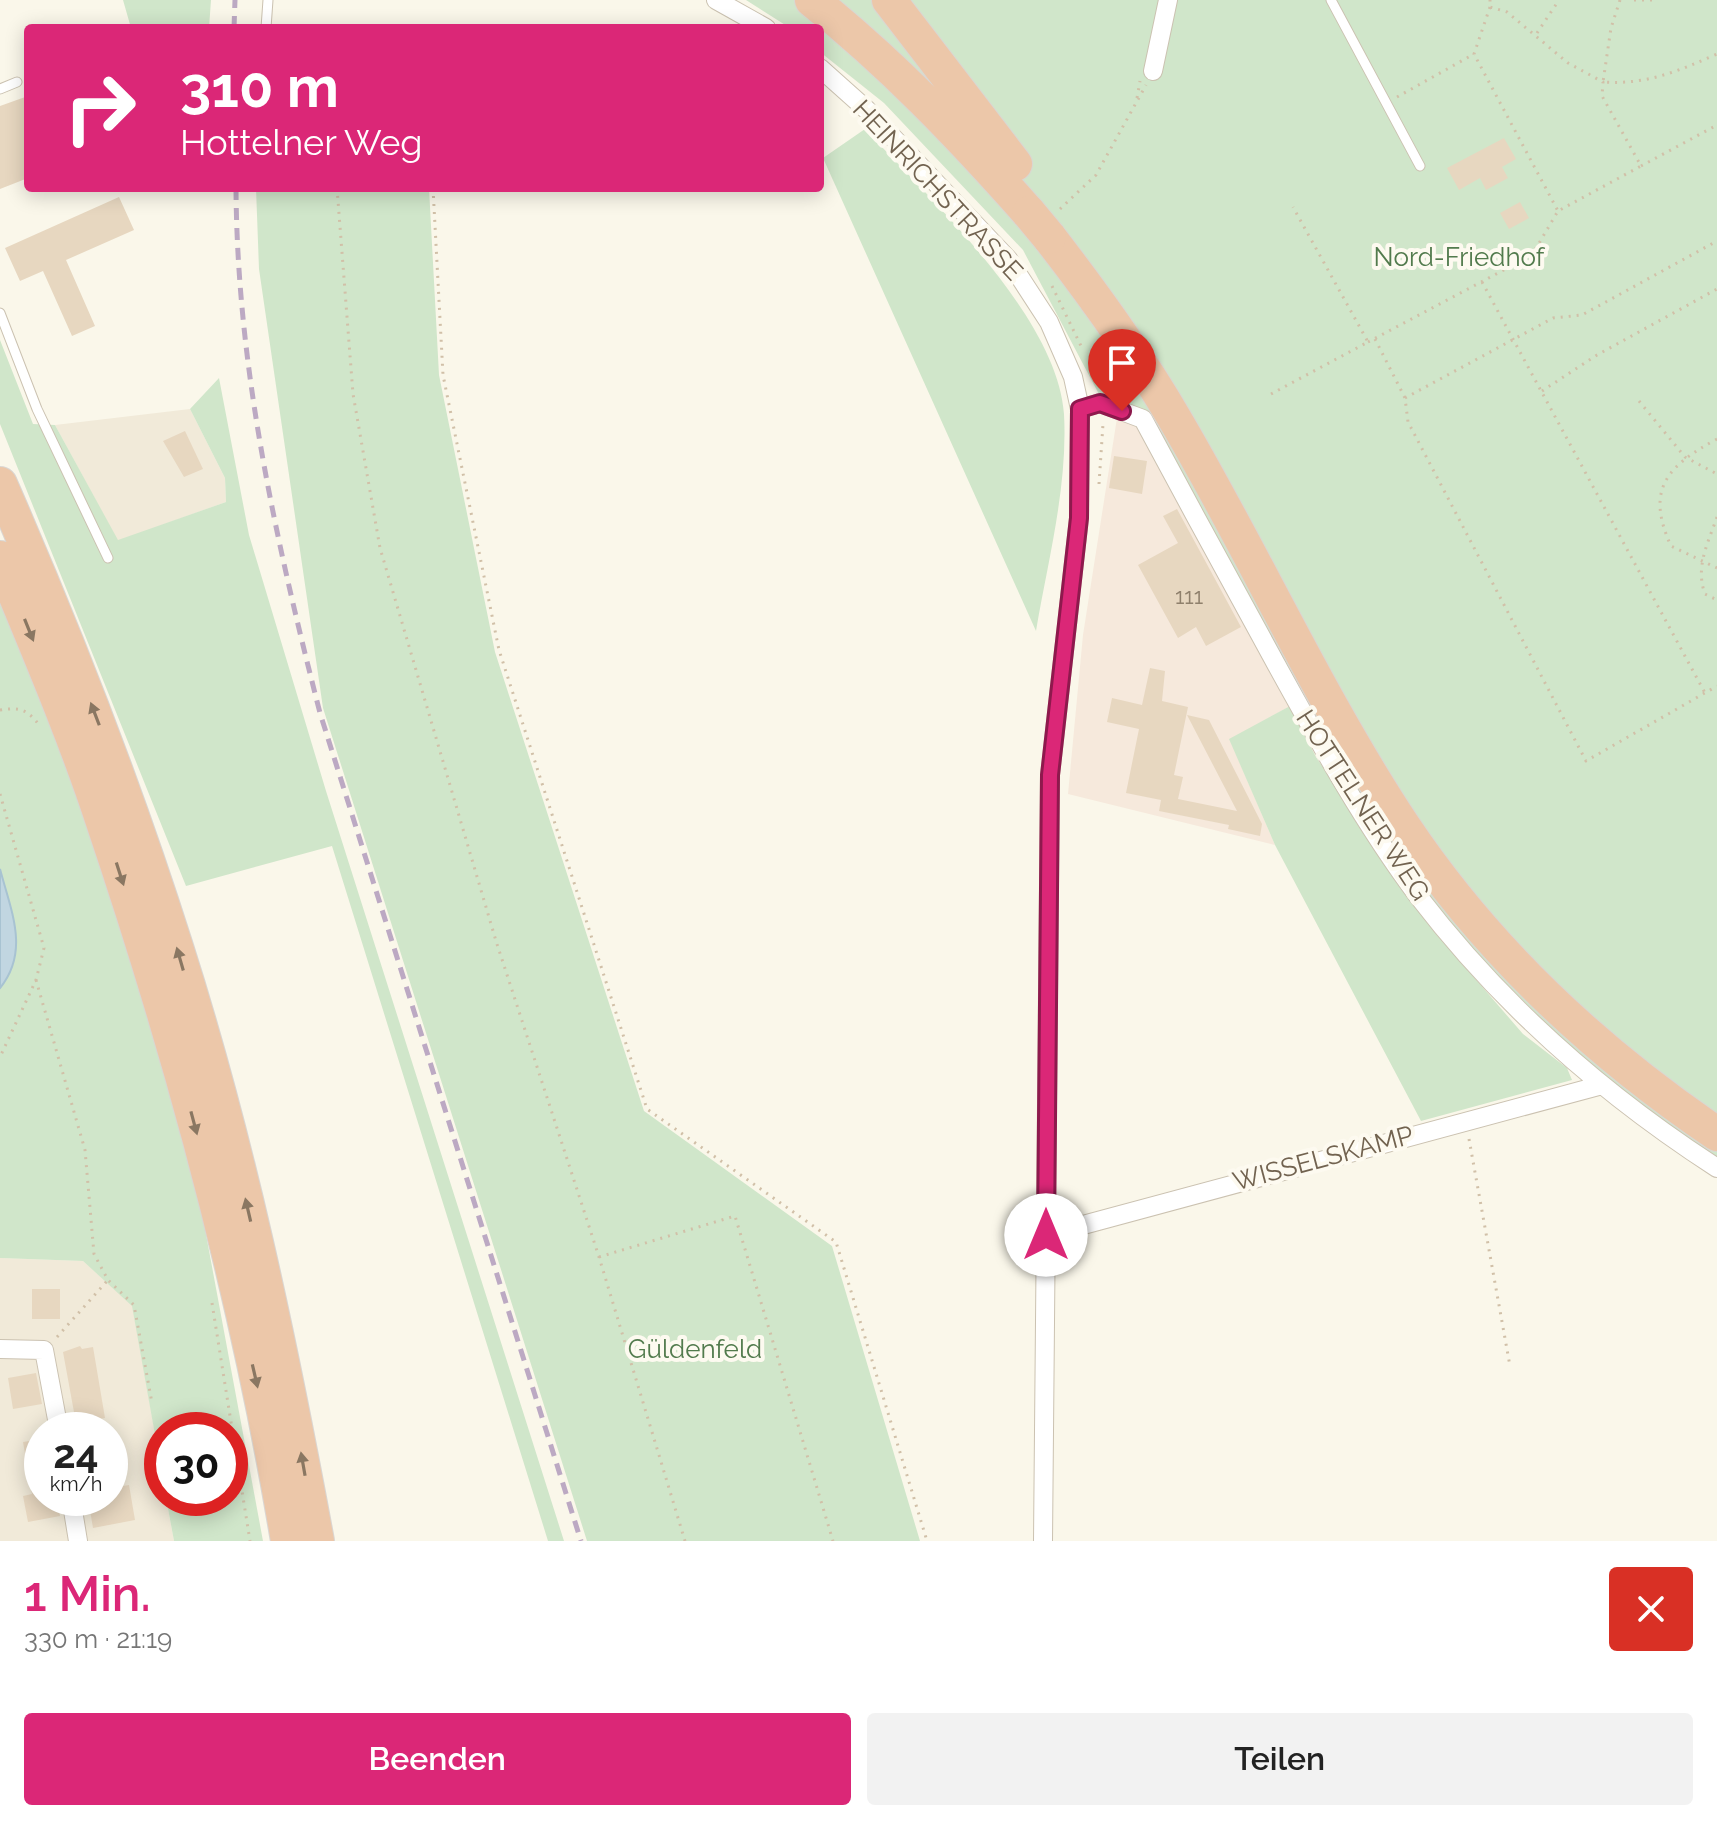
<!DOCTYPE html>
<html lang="de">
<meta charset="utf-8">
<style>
body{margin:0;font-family:Raleway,sans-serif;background:#f2f2f2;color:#222;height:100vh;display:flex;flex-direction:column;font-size:30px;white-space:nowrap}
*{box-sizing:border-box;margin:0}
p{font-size:26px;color:#767676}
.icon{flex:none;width:44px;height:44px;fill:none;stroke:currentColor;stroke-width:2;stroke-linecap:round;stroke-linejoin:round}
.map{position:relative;height:1541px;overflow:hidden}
.details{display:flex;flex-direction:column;background:#fff;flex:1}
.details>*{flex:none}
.guide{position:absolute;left:24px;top:24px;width:800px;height:168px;border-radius:8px;box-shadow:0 4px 20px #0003;background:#db2777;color:#fff;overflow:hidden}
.speed{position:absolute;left:24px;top:1412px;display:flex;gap:16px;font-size:40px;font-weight:700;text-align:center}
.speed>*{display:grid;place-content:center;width:104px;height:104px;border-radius:50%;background:#fff;box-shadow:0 4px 20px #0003;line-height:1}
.speed small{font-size:20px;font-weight:400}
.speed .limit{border:12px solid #d22;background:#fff;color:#111}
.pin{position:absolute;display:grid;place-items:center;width:68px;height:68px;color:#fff;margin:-82px -34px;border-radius:50% 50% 50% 0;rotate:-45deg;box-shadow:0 0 8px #0007}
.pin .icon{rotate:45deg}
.me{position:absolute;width:88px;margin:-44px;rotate:0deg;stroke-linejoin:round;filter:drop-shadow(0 0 6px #0008)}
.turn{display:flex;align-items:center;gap:28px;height:168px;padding:0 24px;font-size:36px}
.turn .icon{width:104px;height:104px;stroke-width:2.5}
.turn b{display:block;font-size:56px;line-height:68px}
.round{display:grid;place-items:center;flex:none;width:84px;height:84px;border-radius:8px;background:#f2f2f2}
.headline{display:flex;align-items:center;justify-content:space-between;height:136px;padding:0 24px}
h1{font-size:48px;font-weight:600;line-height:60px;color:#db2777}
.action{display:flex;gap:16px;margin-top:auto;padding:16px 24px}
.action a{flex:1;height:92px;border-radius:8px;background:#db2777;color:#fff;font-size:32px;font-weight:600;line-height:92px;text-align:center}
.action a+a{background:#f2f2f2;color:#222}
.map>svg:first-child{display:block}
.residential{fill:#f1ead9;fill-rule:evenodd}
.commercial{fill:#f6e9dc}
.green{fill:#d0e6ca}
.water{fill:#c1d6e1;stroke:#a8c3d2;stroke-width:2}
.building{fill:#e7d7c0}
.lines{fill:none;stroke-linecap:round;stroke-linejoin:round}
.lane-casing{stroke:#cbc2b1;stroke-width:11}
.street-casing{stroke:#cbc2b1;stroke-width:20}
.highway-casing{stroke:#dad6d2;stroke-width:36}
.path{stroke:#d1c0a8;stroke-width:3;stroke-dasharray:2 6;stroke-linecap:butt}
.lane{stroke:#fff;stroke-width:9}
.street{stroke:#fff;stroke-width:18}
.highway{stroke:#ecc7a9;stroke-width:34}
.rail{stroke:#bca9c3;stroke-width:5;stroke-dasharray:12 8;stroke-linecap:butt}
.highway-bridge-casing{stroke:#dad6d2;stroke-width:36;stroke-linecap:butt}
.highway-bridge{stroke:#ecc7a9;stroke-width:34}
.oneway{fill:#8a7762}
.route-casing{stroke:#8e194d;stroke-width:20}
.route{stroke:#db2777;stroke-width:14}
.labels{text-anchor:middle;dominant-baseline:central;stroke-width:8;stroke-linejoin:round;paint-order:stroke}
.number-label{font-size:22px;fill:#8f806c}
.street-label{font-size:26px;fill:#726350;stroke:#fdfaf0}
.park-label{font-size:26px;fill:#527b4d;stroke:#fdfaf0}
</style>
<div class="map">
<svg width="1717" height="1541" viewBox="0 0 1717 1541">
<rect width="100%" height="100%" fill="#faf7ea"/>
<path class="residential" d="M190,409L225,478L226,502L118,541L55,425Z
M0,1258L83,1261L133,1306L162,1474V1498H166L174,1541H0ZM42,1430H110V1498H42Z"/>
<path class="commercial" d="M1117,418L1135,423L1149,444L1290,706L1230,740L1275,845L1068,794L1083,635Z"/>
<path class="green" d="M123,0H211L209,28H131Z
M746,0H1717V1158C1619,1095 1522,1016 1449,924C1326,769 1240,588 1146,415L1102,400L1023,250L884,103L820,52V28H790Z
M865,129C930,199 1057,316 1064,414C1068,486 1048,560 1036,631L823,158Z
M256,188H429L439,375L495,652L644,1111L832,1246L920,1541H587L323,708L259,269Z
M0,340L33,424L55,425L118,540L226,502L225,478L190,409L219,378L249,535L326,791L564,1541H548L332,846L186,886L0,424Z
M0,604L47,697L113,887L197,1186L263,1541H174L166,1498H230V1430H162V1474L132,1306L83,1261L0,1258Z
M1290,706L1316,757L1428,924L1523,1034L1567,1068L1572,1080L1421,1121L1275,845L1229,739Z"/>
<path class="water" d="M0,869C11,911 30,951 0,988Z"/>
<path class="building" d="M28,96V178L0,189V106Z
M1504,138L1516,159L1502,167L1508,178L1486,190L1480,178L1459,190L1447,168Z
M119,197L134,230L66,260L95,326L72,336L43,271L20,281L5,248Z
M1520,202L1529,218L1509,229L1500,213Z
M185,431L203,469L184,477L163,441Z
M1114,456L1147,461L1142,494L1109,488Z
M1177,509L1241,627L1206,646L1196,627L1178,638L1138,565L1178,543L1163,516Z
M1150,668L1165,671L1162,701L1188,707L1174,775L1183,777L1178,799L1237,811L1187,715L1209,720L1262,824L1260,836L1228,829L1229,825L1159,811L1161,800L1126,793L1139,729L1107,722L1112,698L1142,705Z
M32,1289H60V1319H32Z
M80,1346L82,1349L93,1347L105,1418L76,1423L63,1352Z
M36,1373L42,1404L13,1409L8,1378Z
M42,1439V1498H56L60,1516L28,1522L23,1496L32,1494L23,1442Z
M110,1454H117L123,1486L129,1485L135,1520L93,1528L88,1498H110Z"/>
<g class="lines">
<defs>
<path id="lane" d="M1331,0L1420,166
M266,28L268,0
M0,89L17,82
M0,313L37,409L108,558"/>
<path id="street" d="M716,0L766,28
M820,68L867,110L1008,259L1049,322L1073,377L1080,409L1079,518L1050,775L1043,1541
M1153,71L1168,0
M1080,409L1100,403L1143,419C1187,501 1231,582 1276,664C1319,742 1364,824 1418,896C1500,1003 1604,1095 1717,1168
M1046,1235L1602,1085
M0,1349L44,1350L59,1430
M71,1498L78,1541"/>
<path id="highway" d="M812,0C892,64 961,136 1029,213
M889,0L1015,164
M1049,237C1094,295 1136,353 1173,416C1253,551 1317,696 1404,827C1486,949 1596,1052 1717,1134
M0,484C66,635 126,789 176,947C238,1141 280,1341 317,1541
M0,558C35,643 72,729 101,816C181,1052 247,1296 288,1541"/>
</defs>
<use href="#lane" class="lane-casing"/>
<use href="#street" class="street-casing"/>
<use href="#highway" class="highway-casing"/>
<path class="path" d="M1620,0L1611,28L1603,82C1647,85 1678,71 1717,54
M1634,0H1657
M1490,7L1474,54L1558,211
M1537,33L1559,0
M1397,97L1474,54
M1137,98L1140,81
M1641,166L1717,125
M337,188L353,394L380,548L496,941L599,1257L685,1541
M433,188L443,375L499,650L647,1109L836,1242L927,1541
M1060,209L1096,175L1146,85
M1482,282L1705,693
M1052,286L1082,348
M1375,339L1405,398L1408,422L1586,761L1717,686
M1368,342L1532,255L1558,211L1641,166L1602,96L1603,82L1568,63L1507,12L1490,7V0
M1542,391L1597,355L1717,289
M1271,394L1368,342L1293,207
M1405,398L1553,318L1582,315L1717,241
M1639,401L1685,457L1717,474
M1717,439C1667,466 1645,489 1671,546L1717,568
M1099,484L1103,424
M1717,517C1708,543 1695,567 1705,594L1717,600
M0,710C20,707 27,709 40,726
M0,794L44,948L36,980L0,1057
M36,980L85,1150L94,1254L108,1280L134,1305L152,1403
M1469,1139L1510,1366
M599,1257L735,1216L833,1541
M212,1303L250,1541
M57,1337L108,1280"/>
<use href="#lane" class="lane"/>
<use href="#street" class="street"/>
<use href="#highway" class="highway"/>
<path class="rail" d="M234,28L235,0
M236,188C237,367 276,541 320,713L581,1541"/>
<defs>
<path id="highway-bridge" d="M1029,213L1049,237"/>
</defs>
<use href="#highway-bridge" class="highway-bridge-casing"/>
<use href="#highway-bridge" class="highway-bridge"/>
</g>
<defs><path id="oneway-solid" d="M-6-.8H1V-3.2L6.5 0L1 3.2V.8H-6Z" transform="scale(2)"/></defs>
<g class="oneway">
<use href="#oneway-solid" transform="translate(29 630) rotate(68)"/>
<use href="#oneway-solid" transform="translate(95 714) rotate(-111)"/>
<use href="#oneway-solid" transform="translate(120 874) rotate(72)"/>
<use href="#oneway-solid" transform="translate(180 959) rotate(-106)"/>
<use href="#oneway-solid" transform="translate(194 1123) rotate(75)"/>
<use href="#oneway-solid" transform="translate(248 1210) rotate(-103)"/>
<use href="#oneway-solid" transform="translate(255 1376) rotate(77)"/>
<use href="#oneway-solid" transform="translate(303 1464) rotate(-100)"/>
</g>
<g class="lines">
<defs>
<path id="route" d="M1046,1235L1050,775L1079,518L1080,409L1100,403L1122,411"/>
</defs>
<use href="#route" class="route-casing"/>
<use href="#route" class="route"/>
</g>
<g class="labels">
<g class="number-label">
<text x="1189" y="596">111</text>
</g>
<g class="street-label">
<text transform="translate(938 190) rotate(47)">HEINRICHSTRASSE</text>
<text transform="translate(1363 805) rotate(57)">HOTTELNER WEG</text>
<text transform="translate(1323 1158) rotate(-15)">WISSELSKAMP</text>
</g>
<g class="park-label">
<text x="1459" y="257">Nord-Friedhof</text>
<text x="695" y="1349">Güldenfeld</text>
</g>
</g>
</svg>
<div class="speed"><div>24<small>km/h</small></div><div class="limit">30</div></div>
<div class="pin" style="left:1122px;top:411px;background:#d93025"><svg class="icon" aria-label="arrive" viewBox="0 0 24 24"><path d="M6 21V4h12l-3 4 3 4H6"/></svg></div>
<svg class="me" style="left:1046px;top:1235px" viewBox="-20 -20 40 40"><circle r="19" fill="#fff"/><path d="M0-13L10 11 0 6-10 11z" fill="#db2777"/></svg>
<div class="guide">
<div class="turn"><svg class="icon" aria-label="right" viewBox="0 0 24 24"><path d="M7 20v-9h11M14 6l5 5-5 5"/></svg><div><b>310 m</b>Hottelner Weg</div></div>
</div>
</div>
<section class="details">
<div class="headline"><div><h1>1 Min.</h1><p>330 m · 21:19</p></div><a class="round" style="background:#d93025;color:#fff"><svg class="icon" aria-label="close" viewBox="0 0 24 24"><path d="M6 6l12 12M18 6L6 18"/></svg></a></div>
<div class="action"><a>Beenden</a><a>Teilen</a></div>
</section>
